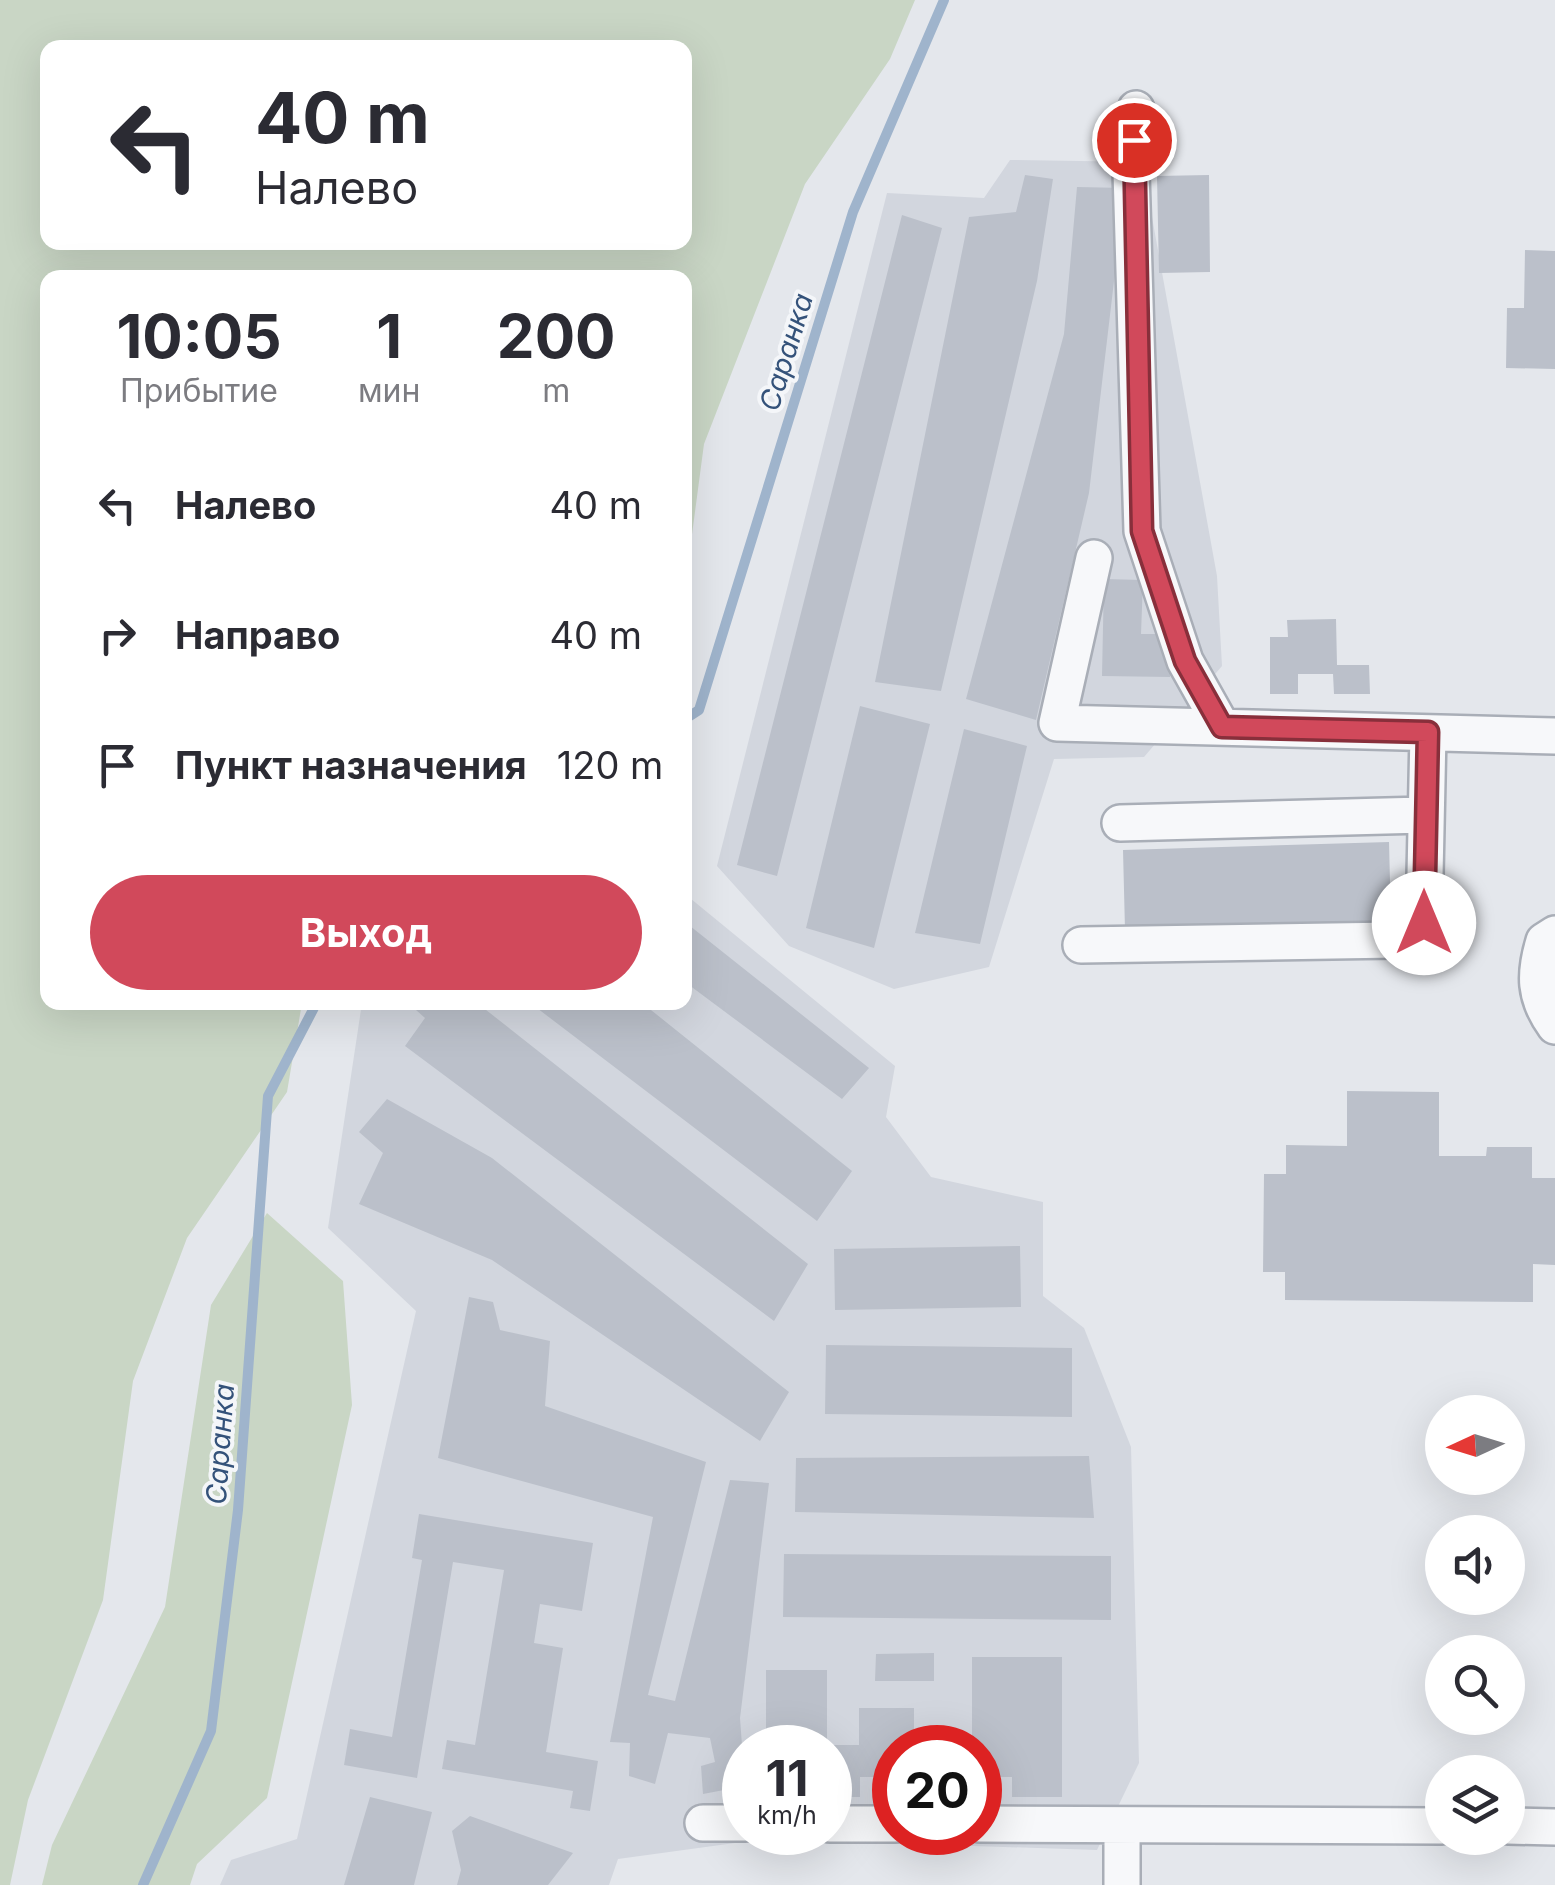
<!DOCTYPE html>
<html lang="ru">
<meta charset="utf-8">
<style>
body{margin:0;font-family:Inter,sans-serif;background:#f7f7f7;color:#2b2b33;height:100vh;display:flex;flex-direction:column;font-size:38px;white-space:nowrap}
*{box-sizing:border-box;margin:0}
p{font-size:32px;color:#7c7c81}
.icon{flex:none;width:55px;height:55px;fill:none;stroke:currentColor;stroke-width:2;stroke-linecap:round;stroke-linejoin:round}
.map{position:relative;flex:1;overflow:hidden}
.sheet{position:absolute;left:40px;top:270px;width:652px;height:740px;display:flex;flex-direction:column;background:#fff;border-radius:20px;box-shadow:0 10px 40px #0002}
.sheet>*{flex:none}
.banner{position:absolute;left:40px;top:40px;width:652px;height:210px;border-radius:20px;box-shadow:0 10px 40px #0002;background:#fff;color:#2b2b33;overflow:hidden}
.needle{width:65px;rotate:266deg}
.tools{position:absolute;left:1425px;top:1395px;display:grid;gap:20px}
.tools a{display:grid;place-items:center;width:100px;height:100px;border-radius:50%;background:#fff;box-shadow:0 10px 40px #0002;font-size:50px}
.speed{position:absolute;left:722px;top:1725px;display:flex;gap:20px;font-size:50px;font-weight:700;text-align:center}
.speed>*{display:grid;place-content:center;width:130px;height:130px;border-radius:50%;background:#fff;box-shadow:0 10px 40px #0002;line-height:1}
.speed small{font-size:25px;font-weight:400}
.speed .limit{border:15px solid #d22;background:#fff;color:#111}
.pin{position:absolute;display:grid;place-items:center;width:85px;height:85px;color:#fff;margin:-42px;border:5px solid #fff;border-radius:50%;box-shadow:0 2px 10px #0007}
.me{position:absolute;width:110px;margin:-55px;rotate:0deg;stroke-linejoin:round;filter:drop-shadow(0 0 8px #0008)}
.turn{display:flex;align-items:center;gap:35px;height:210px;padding:0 50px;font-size:45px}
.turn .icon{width:130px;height:130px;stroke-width:2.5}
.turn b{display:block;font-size:70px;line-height:85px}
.eta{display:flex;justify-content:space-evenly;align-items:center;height:170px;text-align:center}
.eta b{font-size:60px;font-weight:700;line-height:70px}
.action{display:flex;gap:20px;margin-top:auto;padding:20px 50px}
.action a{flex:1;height:115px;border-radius:60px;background:#d1495b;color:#fff;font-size:40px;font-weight:700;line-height:115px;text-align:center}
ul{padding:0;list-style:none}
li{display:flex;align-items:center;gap:30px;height:130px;padding:0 50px}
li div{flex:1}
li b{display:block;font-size:38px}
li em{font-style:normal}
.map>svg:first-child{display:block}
.built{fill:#d2d6de;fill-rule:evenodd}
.green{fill:#c9d6c5;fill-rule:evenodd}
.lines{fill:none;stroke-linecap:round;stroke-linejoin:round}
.stream{stroke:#9fb4cc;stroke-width:10}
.building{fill:#bbc0ca}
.minor-casing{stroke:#a9aeb7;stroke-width:40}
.minor{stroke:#f7f8fa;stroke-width:35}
.route-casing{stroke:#882f3b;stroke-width:25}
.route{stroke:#d1495b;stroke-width:18}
.labels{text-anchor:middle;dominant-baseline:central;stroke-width:8;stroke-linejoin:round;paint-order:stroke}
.water-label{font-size:28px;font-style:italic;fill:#34527a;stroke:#f4f6f9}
</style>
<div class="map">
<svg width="1555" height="1885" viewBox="0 0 1555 1885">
<rect width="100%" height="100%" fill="#e4e7ec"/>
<path class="built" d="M1010,160L1142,162L1217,576L1222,666L1144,757L1054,759L989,967L894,989L789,946L717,866L887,193L984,198Z
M685,894L895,1066L886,1117L931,1177L1043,1202V1296L1084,1328L1131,1447L1139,1763L1097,1850L764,1839L618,1859L609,1885H220L231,1860L297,1839L416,1311L328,1228L362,1003L685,1002ZM745,1748H830V1832H745ZM895,1748H980V1832H895Z"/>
<path class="green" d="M0,0H915L890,59L805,184L704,444L685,587V278H48V1002L302,1003L287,1092L187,1238L133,1381L103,1600L28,1800L10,1885H0ZM48,48H685V242H48Z
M267,1213L343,1281L352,1405L267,1798L197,1864L190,1885H42L52,1845L165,1607L211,1305Z"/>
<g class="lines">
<path class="stream" d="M685,719L699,710L853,212L944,0
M143,1885L211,1731L238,1510L268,1096L317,1002"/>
</g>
<path class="building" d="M1025,175L1053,179L1037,281L941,691L875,682L969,217L1016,212Z
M1209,175L1210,272L1159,273L1157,176Z
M1077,187L1125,188L1089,493L1036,720L966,699L1064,334Z
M902,215L942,228L777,876L737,865Z
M1525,250L1555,251V369L1506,368L1507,308H1524Z
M1104,579L1143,580L1141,634H1170V677L1102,676Z
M1336,619L1337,665H1369L1370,694H1334L1333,674H1298V694H1270V637H1288L1287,620Z
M860,706L930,724L874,948L806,928Z
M964,729L1027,746L980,944L915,933Z
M1389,842L1391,923L1125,930L1123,850Z
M685,922L869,1068L842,1099L685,982Z
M407,1002H476L808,1264L774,1321L405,1046L425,1018Z
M529,1002H641L852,1171L817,1221Z
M1347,1091L1439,1092V1156H1486L1487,1147H1532V1178H1555V1265L1533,1264V1302L1285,1300V1272H1263L1264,1174H1286V1145L1347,1146Z
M387,1099L492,1158L789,1392L760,1441L492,1260L359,1204L383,1153L359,1132Z
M1020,1246L1021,1307L835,1310L834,1249Z
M469,1297L493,1302L500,1330L550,1341L545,1406L706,1462L648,1695L675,1701L730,1480L769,1483L740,1718L745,1786L703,1794L701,1766L715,1762L710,1738L668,1733L655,1784L629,1776L630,1743L610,1742L653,1517L438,1458Z
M826,1345L1072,1348V1417L825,1414Z
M1089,1456L1094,1518L795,1512L796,1458Z
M419,1514L593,1543L582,1611L540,1604L534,1643L563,1648L546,1752L598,1761L590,1811L570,1808L573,1791L442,1769L447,1740L475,1745L504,1570L453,1562L417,1778L344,1765L350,1729L392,1737L422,1560L412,1558Z
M784,1554L1111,1556V1620L783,1617Z
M934,1653V1681H875L876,1654Z
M972,1657H1062V1797H1012V1777H980V1748H895V1777H860V1797H830V1745H859V1708H914V1738L972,1737Z
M766,1670H827V1748H791V1733L766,1734Z
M370,1797L432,1812L414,1885H344Z
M470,1816L573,1853L548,1885H457L461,1870L452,1831Z"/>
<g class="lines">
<defs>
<path id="minor" d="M1136,109L1131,172L1142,531L1185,661L1222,727
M1094,558L1057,723L1555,736
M1120,823L1424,815
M1555,934L1544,941C1534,974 1534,997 1555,1026
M1081,945L1396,940L1424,923L1428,733
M703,1823H745
M830,1824H895
M980,1824L1442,1826
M1122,1825V1885
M1508,1826L1555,1827"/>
</defs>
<use href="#minor" class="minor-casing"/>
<use href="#minor" class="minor"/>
</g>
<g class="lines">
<defs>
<path id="route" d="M1134,140L1142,531L1185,661L1222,727L1428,732L1424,923"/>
</defs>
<use href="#route" class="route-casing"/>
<use href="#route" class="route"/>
</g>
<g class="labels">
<g class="water-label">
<text transform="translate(786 352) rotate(-73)">Саранка</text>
<text transform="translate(220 1444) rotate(-86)">Саранка</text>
</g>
</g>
</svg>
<div class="tools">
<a><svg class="needle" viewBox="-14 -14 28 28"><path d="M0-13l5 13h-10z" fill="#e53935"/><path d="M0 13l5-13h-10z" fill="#7c7c81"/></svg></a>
<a><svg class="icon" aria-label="sound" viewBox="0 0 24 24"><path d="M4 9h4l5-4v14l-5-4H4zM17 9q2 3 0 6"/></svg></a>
<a><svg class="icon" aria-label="search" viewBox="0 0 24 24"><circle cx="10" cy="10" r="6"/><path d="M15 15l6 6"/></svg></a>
<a><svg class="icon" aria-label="layers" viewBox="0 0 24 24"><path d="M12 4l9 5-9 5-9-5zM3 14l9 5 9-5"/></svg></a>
</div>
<div class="speed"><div>11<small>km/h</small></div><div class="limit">20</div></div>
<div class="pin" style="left:1134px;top:140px;background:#d93025"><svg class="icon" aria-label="arrive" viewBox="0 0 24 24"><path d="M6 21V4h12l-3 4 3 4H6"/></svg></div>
<svg class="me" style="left:1424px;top:923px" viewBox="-20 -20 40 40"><circle r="19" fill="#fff"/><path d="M0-13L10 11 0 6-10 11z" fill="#d1495b"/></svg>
<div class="banner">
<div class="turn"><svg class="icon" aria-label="left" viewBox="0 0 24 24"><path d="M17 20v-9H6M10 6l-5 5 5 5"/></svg><div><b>40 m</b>Налево</div></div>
</div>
<section class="sheet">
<div class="eta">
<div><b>10:05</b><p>Прибытие</p></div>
<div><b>1</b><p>мин</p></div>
<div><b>200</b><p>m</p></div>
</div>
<ul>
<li><svg class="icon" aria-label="left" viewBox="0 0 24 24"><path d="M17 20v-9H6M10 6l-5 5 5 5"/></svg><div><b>Налево</b></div><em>40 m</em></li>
<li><svg class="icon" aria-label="right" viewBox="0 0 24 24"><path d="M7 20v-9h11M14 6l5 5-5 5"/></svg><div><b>Направо</b></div><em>40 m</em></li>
<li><svg class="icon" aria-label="arrive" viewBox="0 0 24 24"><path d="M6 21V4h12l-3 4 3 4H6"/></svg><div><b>Пункт назначения</b></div><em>120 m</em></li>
</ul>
<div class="action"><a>Выход</a></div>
</section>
</div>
